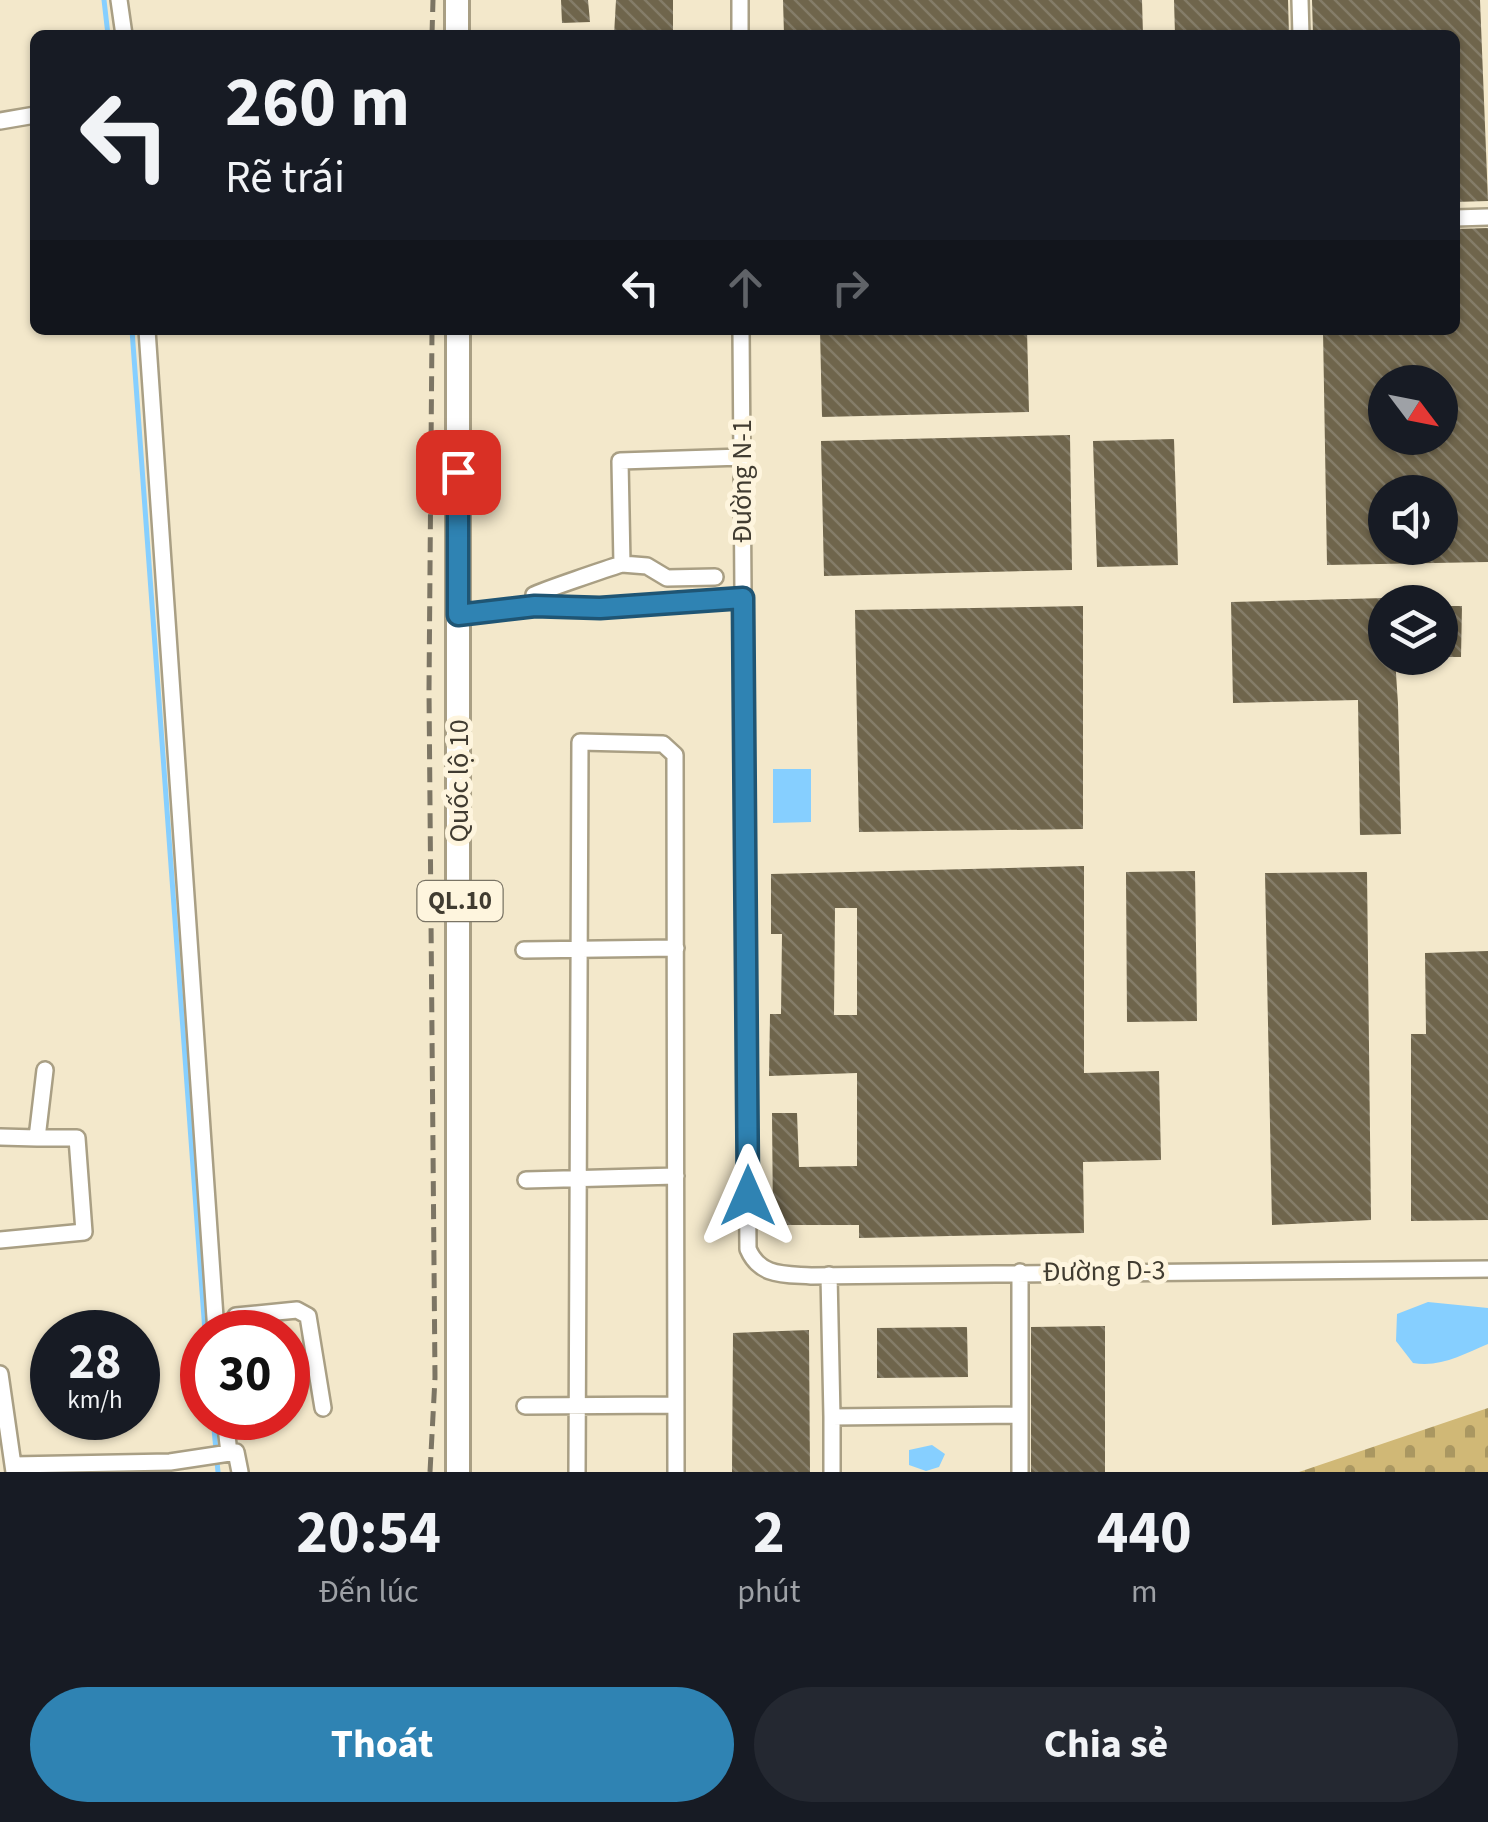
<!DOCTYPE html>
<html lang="vi">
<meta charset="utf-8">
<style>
body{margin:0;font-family:"Source Sans 3",sans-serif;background:#242831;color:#f1f3f6;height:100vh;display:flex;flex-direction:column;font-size:38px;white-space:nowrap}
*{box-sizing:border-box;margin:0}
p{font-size:32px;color:#9ea1a6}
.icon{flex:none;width:55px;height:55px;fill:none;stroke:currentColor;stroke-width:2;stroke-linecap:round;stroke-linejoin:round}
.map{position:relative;height:1472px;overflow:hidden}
.sheet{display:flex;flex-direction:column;background:#171b24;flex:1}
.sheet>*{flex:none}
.guide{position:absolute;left:30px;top:30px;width:1430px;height:305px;border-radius:15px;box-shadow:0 2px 8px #0004;background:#171b24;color:#f1f3f6;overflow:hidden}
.needle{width:65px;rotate:122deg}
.buttons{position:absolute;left:1368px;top:365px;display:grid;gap:20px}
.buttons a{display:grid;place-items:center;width:90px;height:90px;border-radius:50%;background:#171b24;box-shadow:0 2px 8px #0004;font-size:50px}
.speed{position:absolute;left:30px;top:1310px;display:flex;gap:20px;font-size:50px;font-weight:700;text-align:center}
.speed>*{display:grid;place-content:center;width:130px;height:130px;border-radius:50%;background:#171b24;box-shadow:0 2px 8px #0004;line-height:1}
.speed small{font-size:25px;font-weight:400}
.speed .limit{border:15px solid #d22;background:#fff;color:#111}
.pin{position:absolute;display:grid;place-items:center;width:85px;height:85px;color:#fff;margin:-42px;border-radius:20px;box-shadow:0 5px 15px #0006}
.me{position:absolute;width:110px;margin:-55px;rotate:0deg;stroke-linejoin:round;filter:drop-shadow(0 0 8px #0008)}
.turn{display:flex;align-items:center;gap:35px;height:210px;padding:0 30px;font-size:45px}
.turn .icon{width:130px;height:130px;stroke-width:2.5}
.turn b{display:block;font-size:70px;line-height:85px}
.lanes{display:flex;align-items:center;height:95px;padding:0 30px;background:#0003;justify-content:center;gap:50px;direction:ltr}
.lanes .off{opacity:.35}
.eta{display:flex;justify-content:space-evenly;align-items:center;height:170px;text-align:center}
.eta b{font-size:60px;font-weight:700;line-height:70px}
.cta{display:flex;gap:20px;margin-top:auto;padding:20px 30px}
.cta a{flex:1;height:115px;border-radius:60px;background:#2f83b3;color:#fff;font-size:40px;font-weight:700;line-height:115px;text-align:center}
.cta a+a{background:#242831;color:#f1f3f6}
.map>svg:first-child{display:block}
.cemetery{fill:url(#cemetery-stones)}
.water{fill:#86cfff}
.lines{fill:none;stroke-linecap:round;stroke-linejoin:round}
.stream{stroke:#86cfff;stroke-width:5}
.building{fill:url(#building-back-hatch);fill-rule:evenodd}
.minor-casing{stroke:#a99f84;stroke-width:20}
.highway-casing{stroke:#a99f84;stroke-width:28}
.minor{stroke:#fff;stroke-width:15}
.highway{stroke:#fff;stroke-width:22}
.rail{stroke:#7c7564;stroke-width:5;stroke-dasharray:15 8;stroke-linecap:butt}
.route-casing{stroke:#1f5574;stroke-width:25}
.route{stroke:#2f83b3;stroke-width:18}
.labels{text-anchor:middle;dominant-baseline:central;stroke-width:10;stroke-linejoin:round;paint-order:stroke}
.shield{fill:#fef5de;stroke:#7a7465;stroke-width:2.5}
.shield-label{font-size:25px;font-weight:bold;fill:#413c31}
.street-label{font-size:28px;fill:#413c31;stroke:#fef5de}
</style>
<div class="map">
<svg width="1488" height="1472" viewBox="0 0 1488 1472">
<defs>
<pattern id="cemetery-stones" width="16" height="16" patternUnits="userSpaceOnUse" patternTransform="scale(2.5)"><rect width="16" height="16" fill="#d0b876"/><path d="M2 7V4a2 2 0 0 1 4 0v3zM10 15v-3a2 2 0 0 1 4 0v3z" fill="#aa9761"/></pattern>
<pattern id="building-back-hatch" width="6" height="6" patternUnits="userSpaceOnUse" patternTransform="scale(2.5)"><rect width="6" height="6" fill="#6f654c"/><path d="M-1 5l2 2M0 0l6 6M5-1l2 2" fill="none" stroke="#857d69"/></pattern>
</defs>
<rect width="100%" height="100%" fill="#f3e8cb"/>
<path class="cemetery" d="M1488,1408V1472H1299Z"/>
<path class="water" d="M773,769H811V822L773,823Z
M1428,1302L1488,1308V1344C1464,1354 1440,1368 1413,1363L1396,1341L1397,1314Z
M932,1445L945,1454L939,1467L926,1471L909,1465V1450Z"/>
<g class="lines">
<path class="stream" d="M104,0L108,35
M132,330L205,1332
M213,1418L218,1472"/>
</g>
<path class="building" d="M561,0H588L590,22L562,23Z
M616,0H673V35H614Z
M783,0H1142L1143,35H784Z
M1174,0H1288L1289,35H1175Z
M1312,0H1480L1488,201L1455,202V35H1313Z
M1488,228V562L1327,565L1323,330H1455V229ZM1385,382H1440V438H1385ZM1385,492H1440V548H1385Z
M820,330H1027L1029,412L822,417Z
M1070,435L1072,570L824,576L821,441Z
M1174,439L1178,565L1097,567L1093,441Z
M1385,598V658H1395L1398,704L1401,834L1360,835L1358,700L1233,703L1231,602Z
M1083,606V829L859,832L855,610Z
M1440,606H1462L1461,657H1440Z
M1084,866V1073L1159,1071L1161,1160L1083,1162L1084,1233L859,1238V1225H773L772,1113H797L799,1167L857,1166V1073L769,1076L770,1014H781L782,934H771V874ZM835,908H857V1015H834Z
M1195,871L1197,1021L1127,1022L1126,872Z
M1367,872L1371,1220L1272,1225L1265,873Z
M1488,951V1220L1411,1221V1034H1426L1425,953Z
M1105,1326V1472H1031V1327Z
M967,1327L968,1377L877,1378V1328Z
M809,1330L810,1472H732L733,1333Z"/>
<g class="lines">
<defs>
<path id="minor" d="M119,0L124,35
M1300,0L1301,35
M740,35V0
M0,121L35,115
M1455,218L1488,217
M147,330L216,1332
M741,330L748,1249C760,1277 784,1274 811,1276L1488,1269
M715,577L667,578L647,566L622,564L620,461L742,457
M535,607L534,595C541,591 609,568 622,564
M458,615L535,607L600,608L743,599
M524,950L676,948
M0,1137L37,1138
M526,1180L676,1176
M0,1240L84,1232L77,1138H37L45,1070
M829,1275L832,1417L1020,1415V1272
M228,1332L236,1316L297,1310L308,1316L323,1408
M0,1374L14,1472
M525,1406L676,1405
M225,1418L229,1453
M13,1465L170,1462L236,1452L240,1472
M577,1472L580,742L663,744L675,755L676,1472
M832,1472V1417
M1020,1472V1415"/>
<path id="highway" d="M457,0V35
M458,330V1472"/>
</defs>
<use href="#minor" class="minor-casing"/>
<use href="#highway" class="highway-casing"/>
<use href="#minor" class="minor"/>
<use href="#highway" class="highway"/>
<path class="rail" d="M432,35L433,0
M430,1472L435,1378L429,690L432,330"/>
</g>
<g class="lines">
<defs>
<path id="route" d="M458,472V615L535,606L600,608L743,598L748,1196"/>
</defs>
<use href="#route" class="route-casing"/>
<use href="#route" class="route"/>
</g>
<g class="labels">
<rect class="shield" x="417.5" y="881" width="85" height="40" rx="8"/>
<g class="shield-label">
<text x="460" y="901">QL.10</text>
</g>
<g class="street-label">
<text transform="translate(742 481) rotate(-90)">Đường N-1</text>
<text transform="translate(459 781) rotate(-90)">Quốc lộ 10</text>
<text transform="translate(1104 1271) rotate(-1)">Đường D-3</text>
</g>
</g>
</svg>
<div class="buttons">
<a><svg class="needle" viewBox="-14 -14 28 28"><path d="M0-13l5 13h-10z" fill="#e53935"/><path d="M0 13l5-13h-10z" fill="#9ea1a6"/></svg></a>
<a><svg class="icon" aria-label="sound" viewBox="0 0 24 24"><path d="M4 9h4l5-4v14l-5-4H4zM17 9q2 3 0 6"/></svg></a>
<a><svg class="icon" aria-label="layers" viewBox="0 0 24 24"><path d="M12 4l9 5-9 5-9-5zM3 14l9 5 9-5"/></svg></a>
</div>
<div class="speed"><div>28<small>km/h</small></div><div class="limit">30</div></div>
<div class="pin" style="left:458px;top:472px;background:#d93025"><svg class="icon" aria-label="arrive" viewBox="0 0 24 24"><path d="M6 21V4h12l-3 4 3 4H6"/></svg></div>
<svg class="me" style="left:748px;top:1196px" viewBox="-20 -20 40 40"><path d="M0-17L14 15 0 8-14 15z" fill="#2f83b3" stroke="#fff" stroke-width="4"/></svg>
<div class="guide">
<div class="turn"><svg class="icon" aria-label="left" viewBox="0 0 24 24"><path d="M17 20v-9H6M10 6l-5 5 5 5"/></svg><div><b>260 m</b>Rẽ trái</div></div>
<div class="lanes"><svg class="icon" aria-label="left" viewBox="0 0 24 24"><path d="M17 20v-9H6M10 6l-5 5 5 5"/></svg><svg class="icon off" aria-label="ahead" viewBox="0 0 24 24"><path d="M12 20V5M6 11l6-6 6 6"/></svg><svg class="icon off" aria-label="right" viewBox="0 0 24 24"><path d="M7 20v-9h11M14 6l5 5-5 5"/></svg></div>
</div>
</div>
<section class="sheet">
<div class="eta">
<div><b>20:54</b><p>Đến lúc</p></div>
<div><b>2</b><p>phút</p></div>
<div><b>440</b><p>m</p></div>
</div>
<div class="cta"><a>Thoát</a><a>Chia sẻ</a></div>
</section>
